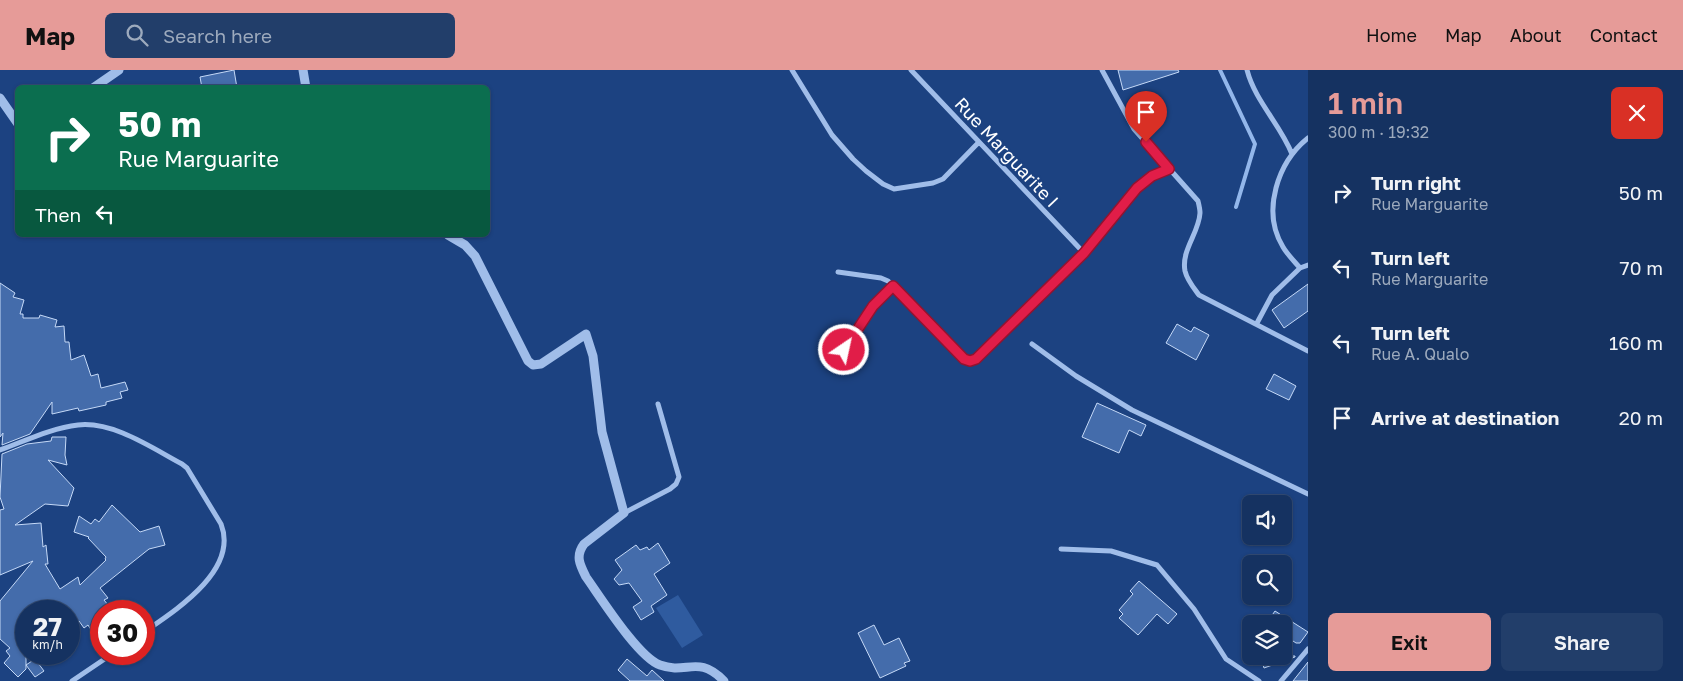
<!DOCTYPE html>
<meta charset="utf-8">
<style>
body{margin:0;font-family:"Golos Text",sans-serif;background:#223e6a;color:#f1f3f6;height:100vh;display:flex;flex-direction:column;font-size:19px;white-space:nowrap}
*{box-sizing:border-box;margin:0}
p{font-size:16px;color:#9daabd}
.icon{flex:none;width:28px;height:28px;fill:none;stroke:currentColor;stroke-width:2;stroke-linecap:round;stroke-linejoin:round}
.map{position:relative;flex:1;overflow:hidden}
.panel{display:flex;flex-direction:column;background:#153261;width:375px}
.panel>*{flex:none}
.top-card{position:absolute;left:15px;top:15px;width:475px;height:152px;border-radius:8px;box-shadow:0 1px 4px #0004,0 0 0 1px #344d76;background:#0b6e4f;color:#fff;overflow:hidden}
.tools{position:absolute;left:1242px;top:425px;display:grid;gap:10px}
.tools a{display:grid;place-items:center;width:50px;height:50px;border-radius:8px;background:#153261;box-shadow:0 1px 4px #0004,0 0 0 1px #344d76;font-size:25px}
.speed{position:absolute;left:15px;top:530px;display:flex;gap:10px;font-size:25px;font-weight:700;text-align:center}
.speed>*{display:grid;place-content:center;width:65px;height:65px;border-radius:50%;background:#153261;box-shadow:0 1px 4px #0004,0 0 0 1px #344d76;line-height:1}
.speed small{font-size:12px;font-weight:400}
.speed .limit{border:8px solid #d22;background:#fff;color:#111}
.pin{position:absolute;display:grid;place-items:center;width:42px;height:42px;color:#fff;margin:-51px -21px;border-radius:50% 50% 50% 0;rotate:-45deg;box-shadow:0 0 5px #0007}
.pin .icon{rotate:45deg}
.me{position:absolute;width:55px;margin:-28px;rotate:34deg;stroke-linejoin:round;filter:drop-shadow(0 0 4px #0008)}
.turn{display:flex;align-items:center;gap:18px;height:105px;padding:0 20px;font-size:22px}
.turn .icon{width:65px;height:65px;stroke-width:2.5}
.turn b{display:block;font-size:35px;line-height:42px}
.then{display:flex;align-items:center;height:48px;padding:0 20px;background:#0003;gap:10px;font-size:19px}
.round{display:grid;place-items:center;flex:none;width:52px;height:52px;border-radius:8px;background:#223e6a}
.headline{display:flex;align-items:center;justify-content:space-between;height:85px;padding:0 20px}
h1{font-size:30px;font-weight:600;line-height:38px;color:#e69b98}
.primary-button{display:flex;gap:10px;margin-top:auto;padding:10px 20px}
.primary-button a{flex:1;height:58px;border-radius:8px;background:#e69b98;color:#111;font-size:20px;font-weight:600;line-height:58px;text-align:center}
.primary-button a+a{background:#223e6a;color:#f1f3f6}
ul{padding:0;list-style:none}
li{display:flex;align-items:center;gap:15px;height:75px;padding:0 20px}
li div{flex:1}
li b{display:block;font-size:19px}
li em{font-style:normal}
header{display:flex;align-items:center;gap:30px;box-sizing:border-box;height:70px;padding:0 25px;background:#e69b98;color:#111}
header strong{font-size:24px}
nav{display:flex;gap:28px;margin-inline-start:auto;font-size:18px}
.search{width:350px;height:45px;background:#223e6a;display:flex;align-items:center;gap:12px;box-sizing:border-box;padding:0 18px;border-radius:8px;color:#9daabd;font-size:19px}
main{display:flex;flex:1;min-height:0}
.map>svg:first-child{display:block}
.green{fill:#2f5b9f}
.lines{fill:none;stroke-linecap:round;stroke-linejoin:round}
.stream{stroke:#93b7eb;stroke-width:4}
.building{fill:#446cab;stroke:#c5d9f7}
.minor{stroke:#a0bde9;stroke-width:5}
.tertiary{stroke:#a0bde9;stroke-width:9}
.route-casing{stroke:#92132f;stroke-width:12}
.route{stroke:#e11d48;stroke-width:9}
.labels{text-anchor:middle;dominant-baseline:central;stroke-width:4;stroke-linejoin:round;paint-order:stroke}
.street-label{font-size:18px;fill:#fff;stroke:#1c4281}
</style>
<header>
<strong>Map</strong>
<div class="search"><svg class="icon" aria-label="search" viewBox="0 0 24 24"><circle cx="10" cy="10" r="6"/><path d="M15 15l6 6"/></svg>Search here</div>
<nav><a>Home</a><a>Map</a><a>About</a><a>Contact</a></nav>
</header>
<main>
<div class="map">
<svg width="1308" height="611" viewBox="0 0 1308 611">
<rect width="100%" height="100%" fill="#1c4281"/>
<path class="green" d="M678,525L703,565L682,578L656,538Z"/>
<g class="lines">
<path class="stream" d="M1220,0L1255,74L1236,137"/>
</g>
<path class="building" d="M234,0L237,18H202L200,7Z
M1118,0H1178L1179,2L1123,20Z
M0,213L15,223L13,227L24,230L20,244H23V248H39L40,245L57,250L55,257L64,256L65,272H69L71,290L84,285L91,306L98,304L101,318L125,312L128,320L120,322L122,328L106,332V335L79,341L78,338L52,344V332L30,364L2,375L3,363L0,367Z
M1308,214V241L1284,258L1272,240Z
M1177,254L1191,262L1194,257L1209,265L1196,290L1166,273Z
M1274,304L1296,316L1289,330L1266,319Z
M1097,333L1146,355L1141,366L1129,360L1119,383L1082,367Z
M52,367H66L65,385L67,395L48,390L74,418L68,436L45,434L15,455L41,453L43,477L46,475L48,494H45L60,519L78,507L80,515L106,490L105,489L106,487L88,468L89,467L74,462L79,446L91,454L95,449L99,452L112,435L140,462L159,456L165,475L149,479L100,518L108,528L104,530L113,541H101V552L91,560L88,555L84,558L79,551L69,558V541H26V599L18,607L4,593L10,586L6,581L10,578L0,569V531L33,491L0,505V440L4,439L0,427L2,384L27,374L51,371Z
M658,473L670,493L654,504L667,525L651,536L654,542L641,550L633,537L642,531L629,513L619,515L614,509L622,500L615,490L636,475L640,480L647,477L649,480Z
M1139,511L1177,544L1168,554L1157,544L1138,565L1119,548L1123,544L1119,540L1133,524L1130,521Z
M1275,541L1308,562L1300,573H1296L1284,565V554H1266Z
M874,555L884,575L899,568L910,591L904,593L906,596L880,608L858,563Z
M1260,586H1295V587L1264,598Z
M35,589L44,601L35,607L26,595Z
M627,589L647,606L652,600L664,611H630L618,600Z
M1308,592V611H1293Z"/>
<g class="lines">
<path class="minor" d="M792,0L832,65L853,89L866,101L883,114L894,119L933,113L943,109L979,72
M911,0L1084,183
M1102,0L1134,59L1198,131C1199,135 1200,139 1200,143C1199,163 1181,180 1185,201C1187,210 1193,217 1199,225L1308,281
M1247,0C1255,31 1280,54 1292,84
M1300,198C1294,191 1287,184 1283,177C1261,141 1278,92 1308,68
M838,202L881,208L888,211L964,289L971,291L976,289L1084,183L1137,118L1152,106L1169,99
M1257,253L1272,225L1300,198L1308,195
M1032,274L1076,306L1132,340L1308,424
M844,280L873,236L893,216
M0,380C25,371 51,358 78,355C113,351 152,378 182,394L187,398L221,454C239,500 176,540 144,562
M624,443L670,419L676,414L679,407L658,334
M1061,479L1111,481L1157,495L1194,539L1226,589L1259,611
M72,611L112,584
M1281,611L1308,579"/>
<path class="tertiary" d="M303,0L306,18
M93,18L119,0
M0,28L18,54
M448,165L465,175L475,186L528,291L533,295L541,294L586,264L593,286L602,362L624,443L584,474C575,486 580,495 586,507C601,528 638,587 660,595C687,605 698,584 724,611"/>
</g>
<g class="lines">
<defs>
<path id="route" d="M844,280L873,236L893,216L964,289L970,291L976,289L1084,183L1137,118L1152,106L1169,99L1146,72"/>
</defs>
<use href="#route" class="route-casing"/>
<use href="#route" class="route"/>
</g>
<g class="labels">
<g class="street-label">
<text transform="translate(1007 82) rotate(47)">Rue Marguarite I</text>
</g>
</g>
</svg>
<div class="tools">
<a><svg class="icon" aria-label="sound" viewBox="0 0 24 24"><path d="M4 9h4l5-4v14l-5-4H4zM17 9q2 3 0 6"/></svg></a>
<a><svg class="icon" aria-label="search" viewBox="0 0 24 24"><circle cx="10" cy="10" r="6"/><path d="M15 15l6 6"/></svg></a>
<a><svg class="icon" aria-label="layers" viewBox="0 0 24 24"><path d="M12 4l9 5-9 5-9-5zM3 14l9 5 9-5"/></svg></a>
</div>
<div class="speed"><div>27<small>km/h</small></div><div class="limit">30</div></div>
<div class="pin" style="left:1146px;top:72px;background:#d93025"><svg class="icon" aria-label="arrive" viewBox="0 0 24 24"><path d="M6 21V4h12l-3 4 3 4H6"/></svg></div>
<svg class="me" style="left:844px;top:280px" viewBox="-20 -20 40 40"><circle r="17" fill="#e11d48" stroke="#fff" stroke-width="3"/><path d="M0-11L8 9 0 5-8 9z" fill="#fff"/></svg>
<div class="top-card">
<div class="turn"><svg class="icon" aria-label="right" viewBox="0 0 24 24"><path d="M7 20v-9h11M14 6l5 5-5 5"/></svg><div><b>50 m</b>Rue Marguarite</div></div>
<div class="then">Then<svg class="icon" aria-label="left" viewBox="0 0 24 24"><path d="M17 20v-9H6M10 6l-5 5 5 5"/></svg></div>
</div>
</div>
<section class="panel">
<div class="headline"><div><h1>1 min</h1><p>300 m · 19:32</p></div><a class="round" style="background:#d93025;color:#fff"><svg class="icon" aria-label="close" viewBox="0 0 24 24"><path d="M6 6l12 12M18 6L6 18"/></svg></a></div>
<ul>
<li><svg class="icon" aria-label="right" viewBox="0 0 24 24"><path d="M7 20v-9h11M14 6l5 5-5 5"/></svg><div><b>Turn right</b><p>Rue Marguarite</p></div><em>50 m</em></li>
<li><svg class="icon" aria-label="left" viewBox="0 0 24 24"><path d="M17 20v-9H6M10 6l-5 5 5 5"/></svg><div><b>Turn left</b><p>Rue Marguarite</p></div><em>70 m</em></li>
<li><svg class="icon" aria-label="left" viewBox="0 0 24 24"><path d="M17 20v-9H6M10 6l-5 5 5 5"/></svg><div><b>Turn left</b><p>Rue A. Qualo</p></div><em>160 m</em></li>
<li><svg class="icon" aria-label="arrive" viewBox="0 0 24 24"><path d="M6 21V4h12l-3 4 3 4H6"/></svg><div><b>Arrive at destination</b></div><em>20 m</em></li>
</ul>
<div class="primary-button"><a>Exit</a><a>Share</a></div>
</section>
</main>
